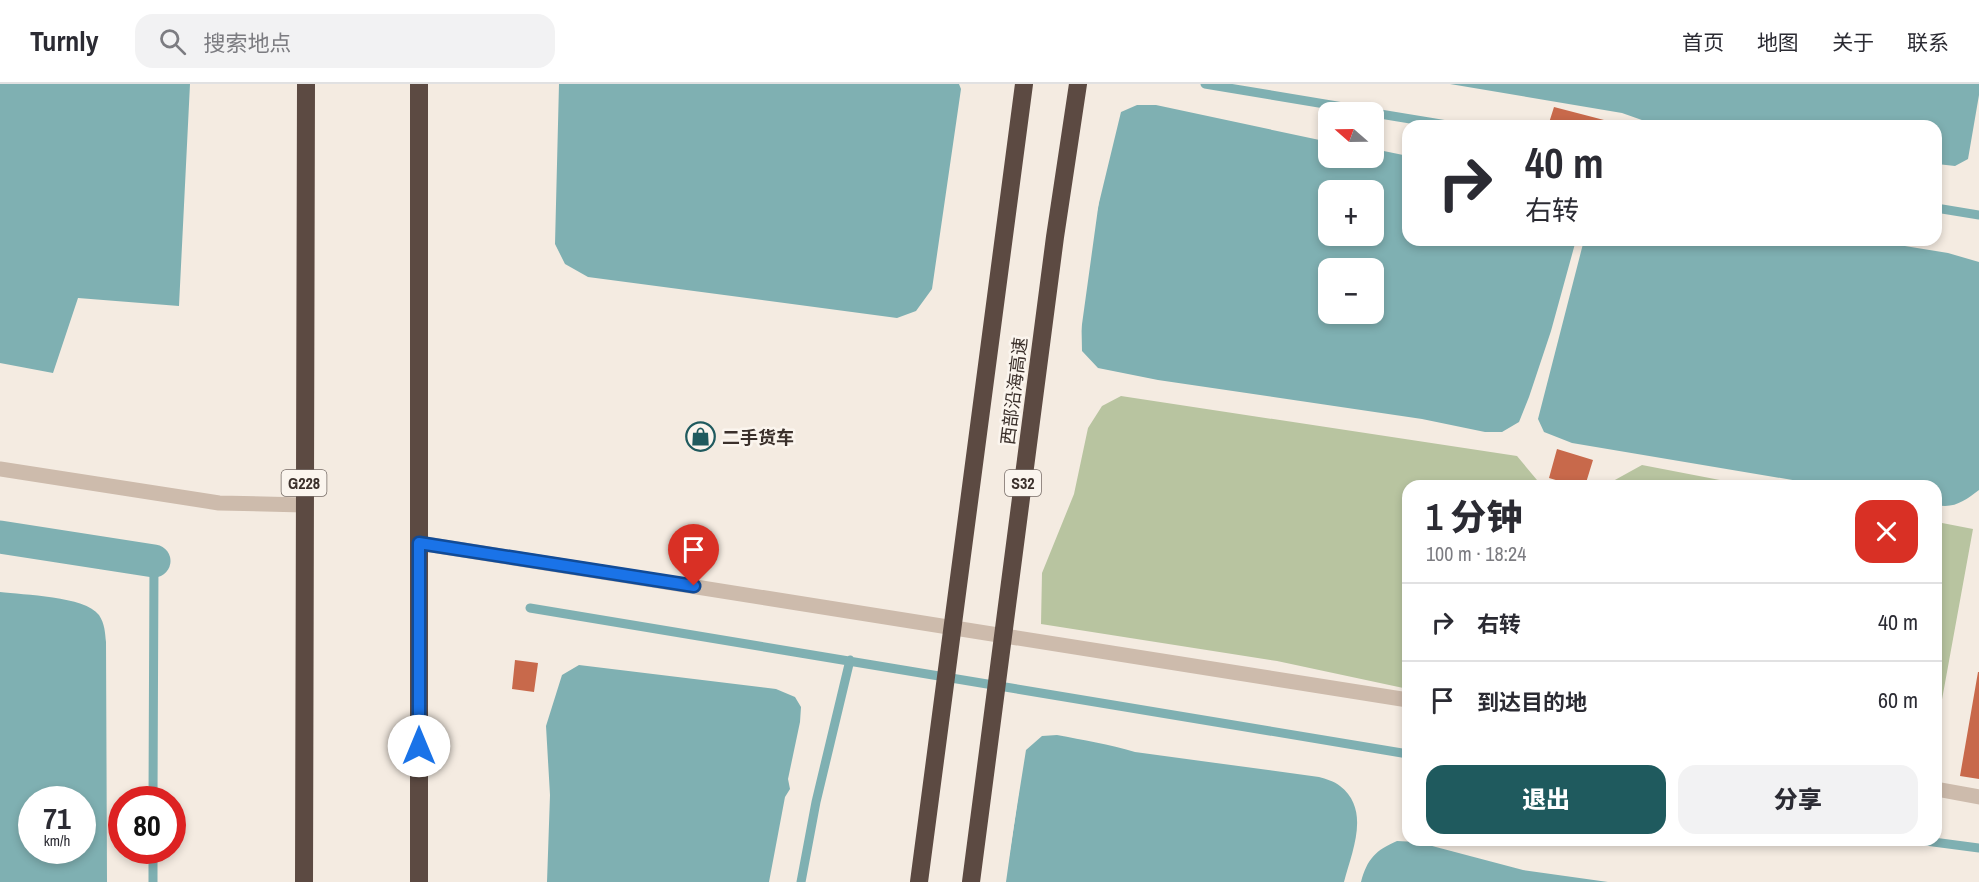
<!DOCTYPE html>
<html lang="zh">
<meta charset="utf-8">
<style>
body{margin:0;font-family:"Archivo Narrow","Noto Sans SC",sans-serif;background:#f2f2f3;color:#2b2b33;height:100vh;display:flex;flex-direction:column;font-size:22px;white-space:nowrap}
*{box-sizing:border-box;margin:0}
p{font-size:20px;color:#7c7c81}
.icon{flex:none;width:33px;height:33px;fill:none;stroke:currentColor;stroke-width:2;stroke-linecap:round;stroke-linejoin:round}
.map{position:relative;flex:1;overflow:hidden}
.details{position:absolute;left:1402px;top:396px;width:540px;height:366px;display:flex;flex-direction:column;background:#fff;border-radius:18px;box-shadow:0 3px 9px #0003}
.details>*{flex:none}
.top-card{position:absolute;left:1402px;top:36px;width:540px;height:126px;border-radius:18px;box-shadow:0 3px 9px #0003;background:#fff;color:#2b2b33;overflow:hidden}
.needle{width:39px;rotate:290deg}
.buttons{position:absolute;left:1318px;top:18px;display:grid;gap:12px}
.buttons a{display:grid;place-items:center;width:66px;height:66px;border-radius:12px;background:#fff;box-shadow:0 3px 9px #0003;font-size:30px}
.speed{position:absolute;left:18px;top:702px;display:flex;gap:12px;font-size:30px;font-weight:700;text-align:center}
.speed>*{display:grid;place-content:center;width:78px;height:78px;border-radius:50%;background:#fff;box-shadow:0 3px 9px #0003;line-height:1}
.speed small{font-size:15px;font-weight:400}
.speed .limit{border:9px solid #d22;background:#fff;color:#111}
.pin{position:absolute;display:grid;place-items:center;width:51px;height:51px;color:#fff;margin:-62px -26px;border-radius:50% 50% 50% 0;rotate:-45deg;box-shadow:0 0 6px #0007}
.pin .icon{rotate:45deg}
.me{position:absolute;width:66px;margin:-33px;rotate:0deg;stroke-linejoin:round;filter:drop-shadow(0 0 4px #0008)}
.turn{display:flex;align-items:center;gap:21px;height:126px;padding:0 24px;font-size:27px}
.turn .icon{width:78px;height:78px;stroke-width:2.5}
.turn b{display:block;font-size:42px;line-height:51px}
.round{display:grid;place-items:center;flex:none;width:63px;height:63px;border-radius:18px;background:#f2f2f3}
.head{display:flex;align-items:center;justify-content:space-between;height:102px;padding:0 24px}
h1{font-size:36px;font-weight:800;line-height:45px}
.button{display:flex;gap:12px;margin-top:auto;padding:12px 24px}
.button a{flex:1;height:69px;border-radius:18px;background:#1f5a5e;color:#fff;font-size:24px;font-weight:800;line-height:69px;text-align:center}
.button a+a{background:#f2f2f3;color:#2b2b33}
ul{padding:0;list-style:none}
li{display:flex;align-items:center;gap:18px;height:78px;padding:0 24px;border-top:2px solid #e1e1e2}
li div{flex:1}
li b{display:block;font-size:22px}
li em{font-style:normal}
header{display:flex;align-items:center;gap:36px;box-sizing:border-box;height:84px;padding:0 30px;background:#fff;border-bottom:2px solid #e1e1e2}
header strong{font-size:28px}
nav{display:flex;gap:33px;margin-inline-start:auto;font-size:21px}
.search{width:420px;height:54px;background:#f2f2f3;display:flex;align-items:center;gap:15px;box-sizing:border-box;padding:0 21px;border-radius:18px;color:#7c7c81;font-size:22px}
.map>svg:first-child{display:block}
.green{fill:#b8c4a0}
.water{fill:#7fb0b2;fill-rule:evenodd}
.pier{fill:#f4ebe1}
.lines{fill:none;stroke-linecap:round;stroke-linejoin:round}
.stream{stroke:#7fb0b2;stroke-width:9}
.canal{stroke:#7fb0b2;stroke-width:33}
.building{fill:#c8694b}
.minor{stroke:#cdbbac;stroke-width:15}
.highway{stroke:#5c4a42;stroke-width:18}
.highway-bridge{stroke:#5c4a42;stroke-width:18}
.route-casing{stroke:#114b97;stroke-width:15}
.route{stroke:#1a73e8;stroke-width:10}
.labels{text-anchor:middle;dominant-baseline:central;stroke-width:5;stroke-linejoin:round;paint-order:stroke}
.shield{fill:#fbf5ee;stroke:#756b66;stroke-width:1.5}
.shield-label{font-size:16px;font-weight:bold;fill:#3b302b}
.street-label{font-size:18px;fill:#3b302b;stroke:#fbf5ee}
.poi-label{font-size:18px;font-weight:bold;fill:#3b302b;stroke:#fbf5ee;text-anchor:start}
</style>
<header>
<strong>Turnly</strong>
<div class="search"><svg class="icon" aria-label="search" viewBox="0 0 24 24"><circle cx="10" cy="10" r="6"/><path d="M15 15l6 6"/></svg>搜索地点</div>
<nav><a>首页</a><a>地图</a><a>关于</a><a>联系</a></nav>
</header>
<div class="map">
<svg width="1979" height="798" viewBox="0 0 1979 798">
<rect width="100%" height="100%" fill="#f4ebe1"/>
<path class="green" d="M1121,312L1517,372L1542,402H1408V605L1277,577L1041,540L1042,489L1074,410L1088,344L1102,322Z
M1642,381L1751,402H1604Z
M1937,438L1973,445L1937,643L1936,438Z"/>
<path class="water" d="M0,0H190L179,222L78,214L53,289L0,279Z
M559,0H959L961,5L932,205L916,227L897,234L588,193L565,180L555,160Z
M1450,0H1979V11L1968,75L1955,82L1937,80L1936,42H1668L1656,41L1622,29Z
M1137,21H1156L1329,58V74H1374V65L1408,72V156H1576L1551,247L1529,313L1519,338L1502,348H1485L1422,335L1158,296L1098,284L1082,267L1081,217L1091,152L1121,28ZM1329,106H1374V152H1329ZM1329,184H1374V230H1329Z
M1584,156H1868L1948,169L1979,178V406C1966,416 1954,425 1937,421L1936,402H1836L1810,399L1572,359L1544,348L1538,335Z
M0,508C23,511 85,512 99,531C105,540 105,549 106,558L107,798H0ZM32,716H82V766H32Z
M579,581L776,605L795,613L801,623L800,638L788,695L790,705L785,713L769,798H547L550,711L546,642L562,591Z
M1057,651C1083,656 1109,660 1135,668L1319,693C1326,695 1334,697 1340,702C1371,726 1352,767 1344,798H1005L1026,666L1042,652Z
M1397,757L1417,758L1523,786L1608,798H1361C1367,775 1376,766 1397,757Z"/>
<path class="pier" d="M1104,81L1079,262L1078,217L1088,151Z
M1025,663L1006,798H1002L1012,729Z"/>
<g class="lines">
<path class="stream" d="M1205,0L1373,28
M1374,29L1453,42
M1936,124L1979,131
M530,524L1408,670
M153,716L154,477
M1918,756L1979,764
M153,798V766
M801,798L816,718L850,576"/>
<path class="canal" d="M0,453L154,477"/>
</g>
<path class="building" d="M1554,23L1604,36L1602,42H1548Z
M1557,365L1593,376L1585,402H1576L1549,394Z
M515,576L538,579L534,608L512,605Z
M1978,588H1979V695L1960,692Z"/>
<g class="lines">
<path class="minor" d="M0,385L219,419L304,421
M419,459L1408,616
M1936,705L1979,713"/>
<path class="highway" d="M419,0V798
M304,798L306,0"/>
<path class="highway-bridge" d="M919,798L1024,0
M971,798L1055,153L1078,0"/>
</g>
<g class="lines">
<defs>
<path id="route" d="M419,662V459L694,502"/>
</defs>
<use href="#route" class="route-casing"/>
<use href="#route" class="route"/>
</g>
<defs>
<symbol id="shop-ring" viewBox="-11 -11 22 22"><circle r="9.5" fill="#fbf5ee" stroke="#1f5a5e" stroke-width="1.5"/><path d="M-5-2.5h2.3a2.7 3.5 0 0 1 5.4 0H5L5.5 6h-11ZM-1.5-2.5h3a1.5 2.3 0 0 0-3 0Z" fill="#1f5a5e"/></symbol>
</defs>
<g fill-rule="evenodd">
<use href="#shop-ring" x="684" y="336" width="33" height="33"/>
</g>
<g class="labels">
<g class="shield">
<rect x="281.5" y="386" width="45" height="26" rx="4.5"/>
<rect x="1005" y="386" width="36" height="26" rx="4.5"/>
</g>
<g class="shield-label">
<text x="304" y="399">G228</text>
<text x="1023" y="399">S32</text>
</g>
<g class="street-label">
<text transform="translate(1014 307) rotate(-83)">西部沿海高速</text>
</g>
<g class="poi-label">
<text x="722" y="353">二手货车</text>
</g>
</g>
</svg>
<div class="buttons">
<a><svg class="needle" viewBox="-14 -14 28 28"><path d="M0-13l5 13h-10z" fill="#e53935"/><path d="M0 13l5-13h-10z" fill="#7c7c81"/></svg></a>
<a>+</a>
<a>−</a>
</div>
<div class="speed"><div>71<small>km/h</small></div><div class="limit">80</div></div>
<div class="pin" style="left:694px;top:502px;background:#d93025"><svg class="icon" aria-label="arrive" viewBox="0 0 24 24"><path d="M6 21V4h12l-3 4 3 4H6"/></svg></div>
<svg class="me" style="left:419px;top:662px" viewBox="-20 -20 40 40"><circle r="19" fill="#fff"/><path d="M0-13L10 11 0 6-10 11z" fill="#1a73e8"/></svg>
<div class="top-card">
<div class="turn"><svg class="icon" aria-label="right" viewBox="0 0 24 24"><path d="M7 20v-9h11M14 6l5 5-5 5"/></svg><div><b>40 m</b>右转</div></div>
</div>
<section class="details">
<div class="head"><div><h1>1 分钟</h1><p>100 m · 18:24</p></div><a class="round" style="background:#d93025;color:#fff"><svg class="icon" aria-label="close" viewBox="0 0 24 24"><path d="M6 6l12 12M18 6L6 18"/></svg></a></div>
<ul>
<li><svg class="icon" aria-label="right" viewBox="0 0 24 24"><path d="M7 20v-9h11M14 6l5 5-5 5"/></svg><div><b>右转</b></div><em>40 m</em></li>
<li><svg class="icon" aria-label="arrive" viewBox="0 0 24 24"><path d="M6 21V4h12l-3 4 3 4H6"/></svg><div><b>到达目的地</b></div><em>60 m</em></li>
</ul>
<div class="button"><a>退出</a><a>分享</a></div>
</section>
</div>
